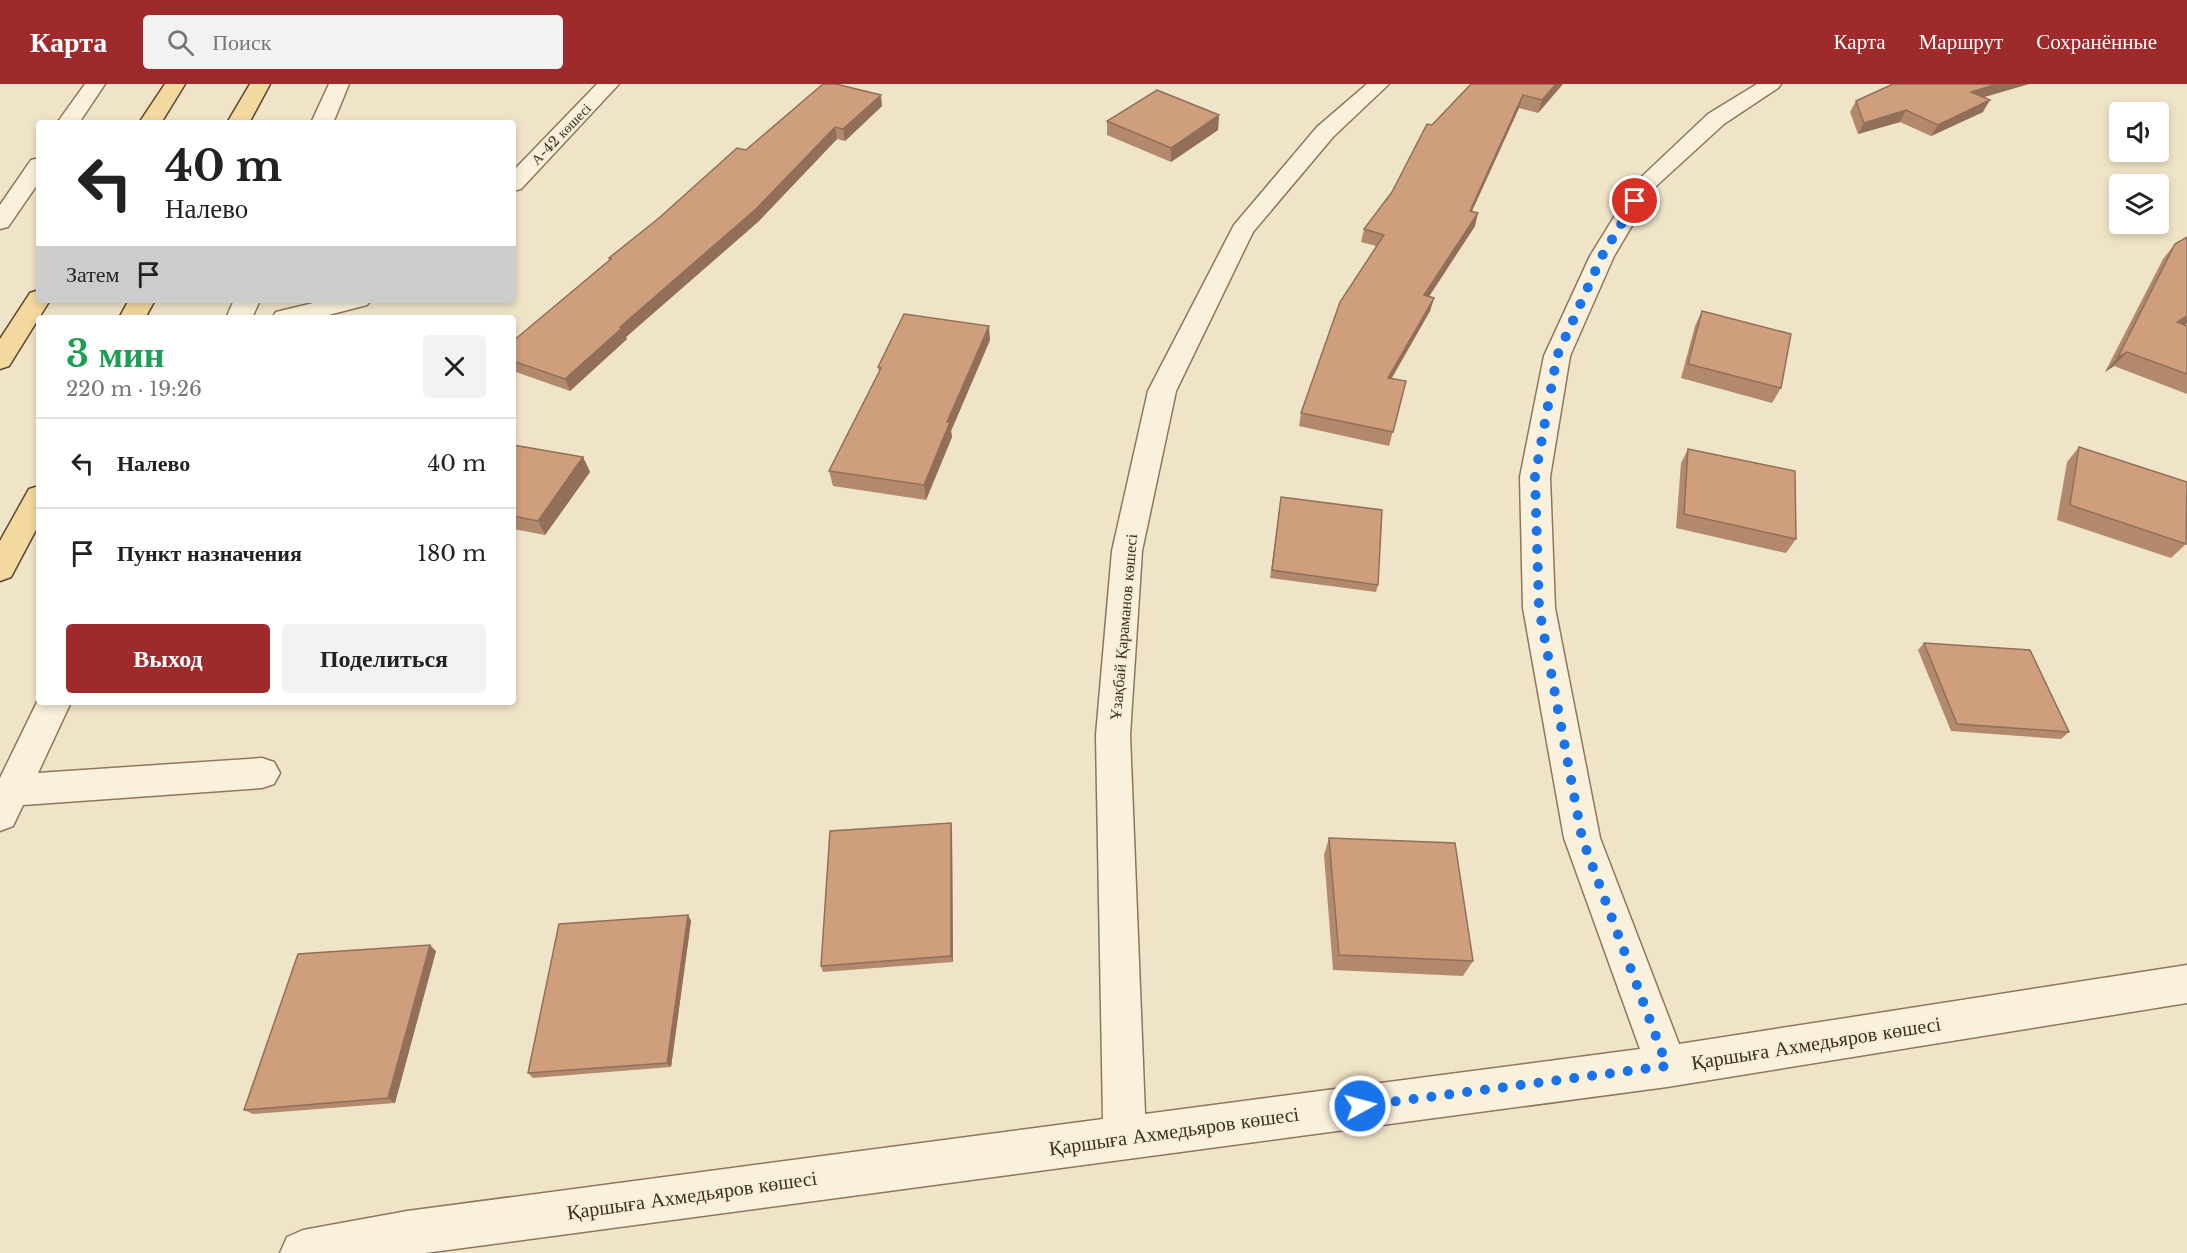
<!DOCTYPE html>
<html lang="ru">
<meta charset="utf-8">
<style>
body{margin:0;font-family:"Libre Baskerville",serif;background:#f2f2f2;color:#222;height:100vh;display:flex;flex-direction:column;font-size:22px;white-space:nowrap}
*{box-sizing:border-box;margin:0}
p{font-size:20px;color:#767676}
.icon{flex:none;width:33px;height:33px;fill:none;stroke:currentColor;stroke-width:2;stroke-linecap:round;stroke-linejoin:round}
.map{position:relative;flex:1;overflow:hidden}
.drawer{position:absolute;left:36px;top:231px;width:480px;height:390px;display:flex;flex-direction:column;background:#fff;border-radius:6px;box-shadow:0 3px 9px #0003}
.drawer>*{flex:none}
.top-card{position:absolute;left:36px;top:36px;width:480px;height:183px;border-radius:6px;box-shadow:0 3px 9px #0003;background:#fff;color:#222;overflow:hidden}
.fabs{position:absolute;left:2109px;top:18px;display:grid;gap:12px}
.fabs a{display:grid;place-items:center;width:60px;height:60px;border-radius:6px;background:#fff;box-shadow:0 3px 9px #0003;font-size:30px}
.pin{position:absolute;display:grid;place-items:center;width:51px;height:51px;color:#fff;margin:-26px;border:3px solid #fff;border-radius:50%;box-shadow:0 2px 6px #0007}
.me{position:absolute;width:66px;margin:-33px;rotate:83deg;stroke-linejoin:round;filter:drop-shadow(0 0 4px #0008)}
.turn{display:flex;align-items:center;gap:21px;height:126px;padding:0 30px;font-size:27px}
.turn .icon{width:78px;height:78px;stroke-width:2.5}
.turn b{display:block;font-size:42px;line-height:51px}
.then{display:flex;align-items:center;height:57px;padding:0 30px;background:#0003;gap:12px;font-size:22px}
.round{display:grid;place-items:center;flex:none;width:63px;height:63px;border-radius:6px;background:#f2f2f2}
.summary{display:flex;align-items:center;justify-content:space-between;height:102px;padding:0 30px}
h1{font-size:36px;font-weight:800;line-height:45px;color:#1e9e55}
.button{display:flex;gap:12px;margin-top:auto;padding:12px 30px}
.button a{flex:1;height:69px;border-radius:6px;background:#9e2a2b;color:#fff;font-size:24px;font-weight:800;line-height:69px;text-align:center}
.button a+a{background:#f2f2f2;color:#222}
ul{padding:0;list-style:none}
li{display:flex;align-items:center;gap:18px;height:90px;padding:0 30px;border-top:2px solid #e0e0e0}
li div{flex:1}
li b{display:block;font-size:22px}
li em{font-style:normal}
header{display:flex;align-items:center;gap:36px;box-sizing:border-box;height:84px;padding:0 30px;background:#9e2a2b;color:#fff}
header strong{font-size:28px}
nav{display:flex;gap:33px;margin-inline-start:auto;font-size:21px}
.search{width:420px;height:54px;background:#f2f2f2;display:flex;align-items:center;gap:15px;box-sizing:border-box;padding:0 21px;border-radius:6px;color:#767676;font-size:22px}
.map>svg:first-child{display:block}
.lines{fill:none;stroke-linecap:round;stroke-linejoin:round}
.minor-casing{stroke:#8d765c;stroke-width:3}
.major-casing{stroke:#5b4430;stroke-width:3}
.minor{fill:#faf1dc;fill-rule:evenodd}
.major{fill:#f3d9a0;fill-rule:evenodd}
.wall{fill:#b2896c}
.shaded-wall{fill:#916f58}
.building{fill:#cf9f7d;stroke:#916f58;stroke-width:1.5}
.route{stroke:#1a73e8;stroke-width:10;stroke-dasharray:0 18}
.labels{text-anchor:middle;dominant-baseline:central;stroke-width:4.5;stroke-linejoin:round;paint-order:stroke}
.far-street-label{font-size:14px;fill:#3d2e20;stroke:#f7eed8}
.street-label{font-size:16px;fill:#3d2e20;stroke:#f7eed8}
.near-street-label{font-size:20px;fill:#3d2e20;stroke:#f7eed8}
</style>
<header>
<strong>Карта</strong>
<div class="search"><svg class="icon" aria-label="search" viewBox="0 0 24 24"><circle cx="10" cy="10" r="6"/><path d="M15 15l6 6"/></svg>Поиск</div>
<nav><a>Карта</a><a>Маршрут</a><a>Сохранённые</a></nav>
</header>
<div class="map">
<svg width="2187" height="1169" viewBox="0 0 2187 1169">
<rect width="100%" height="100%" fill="#f0e4c8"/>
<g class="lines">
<defs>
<path id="minor" d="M85,0H105L79,39H57Z
M329,0H349L333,39H311Z
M597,0H619L521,105L513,107V87Z
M1367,0H1389L1333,53L1253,148L1176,307L1142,467L1130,651L1145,1030L1640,965L1564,754L1523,524L1520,393L1544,272L1590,172L1635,99L1708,30L1757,0H1781L1778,4L1724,40L1655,103L1614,172L1570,272L1550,393L1555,524L1600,754L1679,960L2187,881V919L1667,1003L425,1169H280L287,1153L303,1146L407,1127L1103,1035L1096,651L1112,467L1148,307L1234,141L1317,43Z
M39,74V98L8,143L0,145V121L31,76Z
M234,216H260L252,234H226Z
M326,216H371L367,221L317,234H272L276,228Z
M39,614V618H71L38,689L262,674L274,678L280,689L274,700L262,704L23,721L13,742L0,747V694Z"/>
<path id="major" d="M165,0H185L161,39H139Z
M250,0H270L249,39H227Z
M39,206V216H50L9,282L0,285V255L30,209Z
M129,216H155L145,234H119Z
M39,402V440L11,493L0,497V457L29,405Z"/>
</defs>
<use href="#minor" class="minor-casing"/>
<use href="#major" class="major-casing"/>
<use href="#minor" class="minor"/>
<use href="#major" class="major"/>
</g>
<path class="wall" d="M1471,0H1563L1538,29L1519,24L1472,127L1475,142L1428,213L1434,214L1430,227L1392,294L1406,297L1389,362L1299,342L1301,329L1376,162L1361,158L1364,145L1392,108L1432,41Z
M1893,0H2029L1983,13V28L1931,52L1900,38L1858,50L1850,28L1856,17Z
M882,22L845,57L837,55L759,137L626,253L627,255L570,307L513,287V257L609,176V174L746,66Z
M1219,31L1218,46L1171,78L1107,51V37Z
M2187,153V240L2184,241L2187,242V310L2114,282L2105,288L2163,175L2175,160Z
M1702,227L1781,304L1772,319L1681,294L1695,242Z
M990,256L951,347L952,353L926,416L833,402L829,387L879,288L878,283Z
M513,361L583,373L590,388L545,451L513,445Z
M2079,363L2186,460L2171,474L2057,436L2067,378Z
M1688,365L1796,455L1786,469L1676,444L1681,379Z
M1281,413L1378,501L1376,508L1270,494Z
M1924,559L2069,648L2061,655L1951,647L1918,566Z
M951,739L952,746L953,878L823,888L821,882Z
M1329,754L1473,877L1463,892L1333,886L1324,771Z
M688,831L691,837L671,983L533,994L528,989Z
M436,867L395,1019L253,1030L244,1026Z"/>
<path class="shaded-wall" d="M1556,0H1563L1538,29L1542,16Z
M1997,0H2029L1964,19L1971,8Z
M881,11L882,22L845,57L843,45Z
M1523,11L1519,24L1466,140L1470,127Z
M1990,16L1983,28L1931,52L1938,41Z
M1906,26L1900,38L1858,50L1864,39Z
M1219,31L1218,46L1171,78V64Z
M835,43L837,55L759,137L626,253L627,255L570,307L565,295Z
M1478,129L1475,142L1421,225L1424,211Z
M1434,214L1430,227L1384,307L1388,294Z
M2187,232V240L2164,253L2177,238Z
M989,242L990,256L951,347L952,353L926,416L924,401L947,338Z
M2127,268L2114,282L2105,288L2118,273Z
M583,373L590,388L545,451L538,437Z
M951,739L952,746L953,878L951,872Z
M688,831L691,837L671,983L667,979Z
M430,861L436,867L395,1019L388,1014Z"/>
<path class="building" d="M823,0H836L881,11L843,45L835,43L756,125L620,243L622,244L565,295L513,277V257L611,175L609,174L659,134L737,64L746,66Z
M1471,0H1556L1542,16L1523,11L1470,127L1478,129L1424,211L1434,214L1388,294L1406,297L1393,348L1301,329L1340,218L1384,151L1364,145L1392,108L1427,40L1432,41Z
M1893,0H1997L1971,8L1990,16L1938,41L1906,26L1864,39L1856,17Z
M1157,6L1219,31L1171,64L1107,37Z
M2187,153V232L2177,238L2187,242V290L2127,268L2118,273L2175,160Z
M1702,227L1791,250L1781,304L1688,280Z
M904,230L989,242L947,338H950L924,401L829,387L881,284L878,283Z
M513,361L583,373L538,437L513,432Z
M2079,363L2187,398L2186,460L2070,421Z
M1688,365L1795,387L1796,455L1684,430Z
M1281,413L1382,426L1378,501L1272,486Z
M1924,559L2030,566L2069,648L1957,640Z
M951,739V872L821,882L830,747Z
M1329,754L1455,759L1473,877L1339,871Z
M688,831L667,979L528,989L559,840Z
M430,861L388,1014L244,1026L298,870Z"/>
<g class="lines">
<path class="route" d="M1360,1022L1667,982L1582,754L1539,524L1535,393L1557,272L1602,172L1635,117"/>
</g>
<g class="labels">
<g class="far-street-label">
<text transform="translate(561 50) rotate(-46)">А-42 көшесі</text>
</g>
<g class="street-label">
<text transform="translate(1123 543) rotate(-85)">Ұзақбай Қараманов көшесі</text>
</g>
<g class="near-street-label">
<text transform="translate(1816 959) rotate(-9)">Қаршыға Ахмедьяров көшесі</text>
<text transform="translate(1174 1047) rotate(-8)">Қаршыға Ахмедьяров көшесі</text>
<text transform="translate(692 1111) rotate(-8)">Қаршыға Ахмедьяров көшесі</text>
</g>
</g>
</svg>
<div class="fabs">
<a><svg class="icon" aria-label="sound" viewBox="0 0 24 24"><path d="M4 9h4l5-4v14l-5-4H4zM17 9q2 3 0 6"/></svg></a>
<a><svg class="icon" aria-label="layers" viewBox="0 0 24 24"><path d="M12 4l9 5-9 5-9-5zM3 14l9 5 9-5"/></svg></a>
</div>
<div class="pin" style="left:1635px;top:117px;background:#d93025"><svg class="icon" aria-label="arrive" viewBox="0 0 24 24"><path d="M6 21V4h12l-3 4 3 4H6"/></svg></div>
<svg class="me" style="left:1360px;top:1022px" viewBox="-20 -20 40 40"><circle r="17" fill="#1a73e8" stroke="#fff" stroke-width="3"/><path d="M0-11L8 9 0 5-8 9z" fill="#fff"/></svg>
<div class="top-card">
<div class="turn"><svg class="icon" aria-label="left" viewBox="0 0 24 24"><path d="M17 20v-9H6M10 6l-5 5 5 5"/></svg><div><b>40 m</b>Налево</div></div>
<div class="then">Затем<svg class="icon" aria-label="arrive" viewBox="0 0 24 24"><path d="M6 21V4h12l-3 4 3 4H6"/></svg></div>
</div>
<section class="drawer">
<div class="summary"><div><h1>3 мин</h1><p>220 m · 19:26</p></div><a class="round"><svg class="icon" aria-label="close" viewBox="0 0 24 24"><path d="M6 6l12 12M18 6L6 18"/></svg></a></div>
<ul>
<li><svg class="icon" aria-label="left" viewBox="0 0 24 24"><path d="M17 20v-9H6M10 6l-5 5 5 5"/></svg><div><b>Налево</b></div><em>40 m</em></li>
<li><svg class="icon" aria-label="arrive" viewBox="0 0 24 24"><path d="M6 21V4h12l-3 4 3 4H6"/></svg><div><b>Пункт назначения</b></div><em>180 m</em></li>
</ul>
<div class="button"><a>Выход</a><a>Поделиться</a></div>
</section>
</div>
